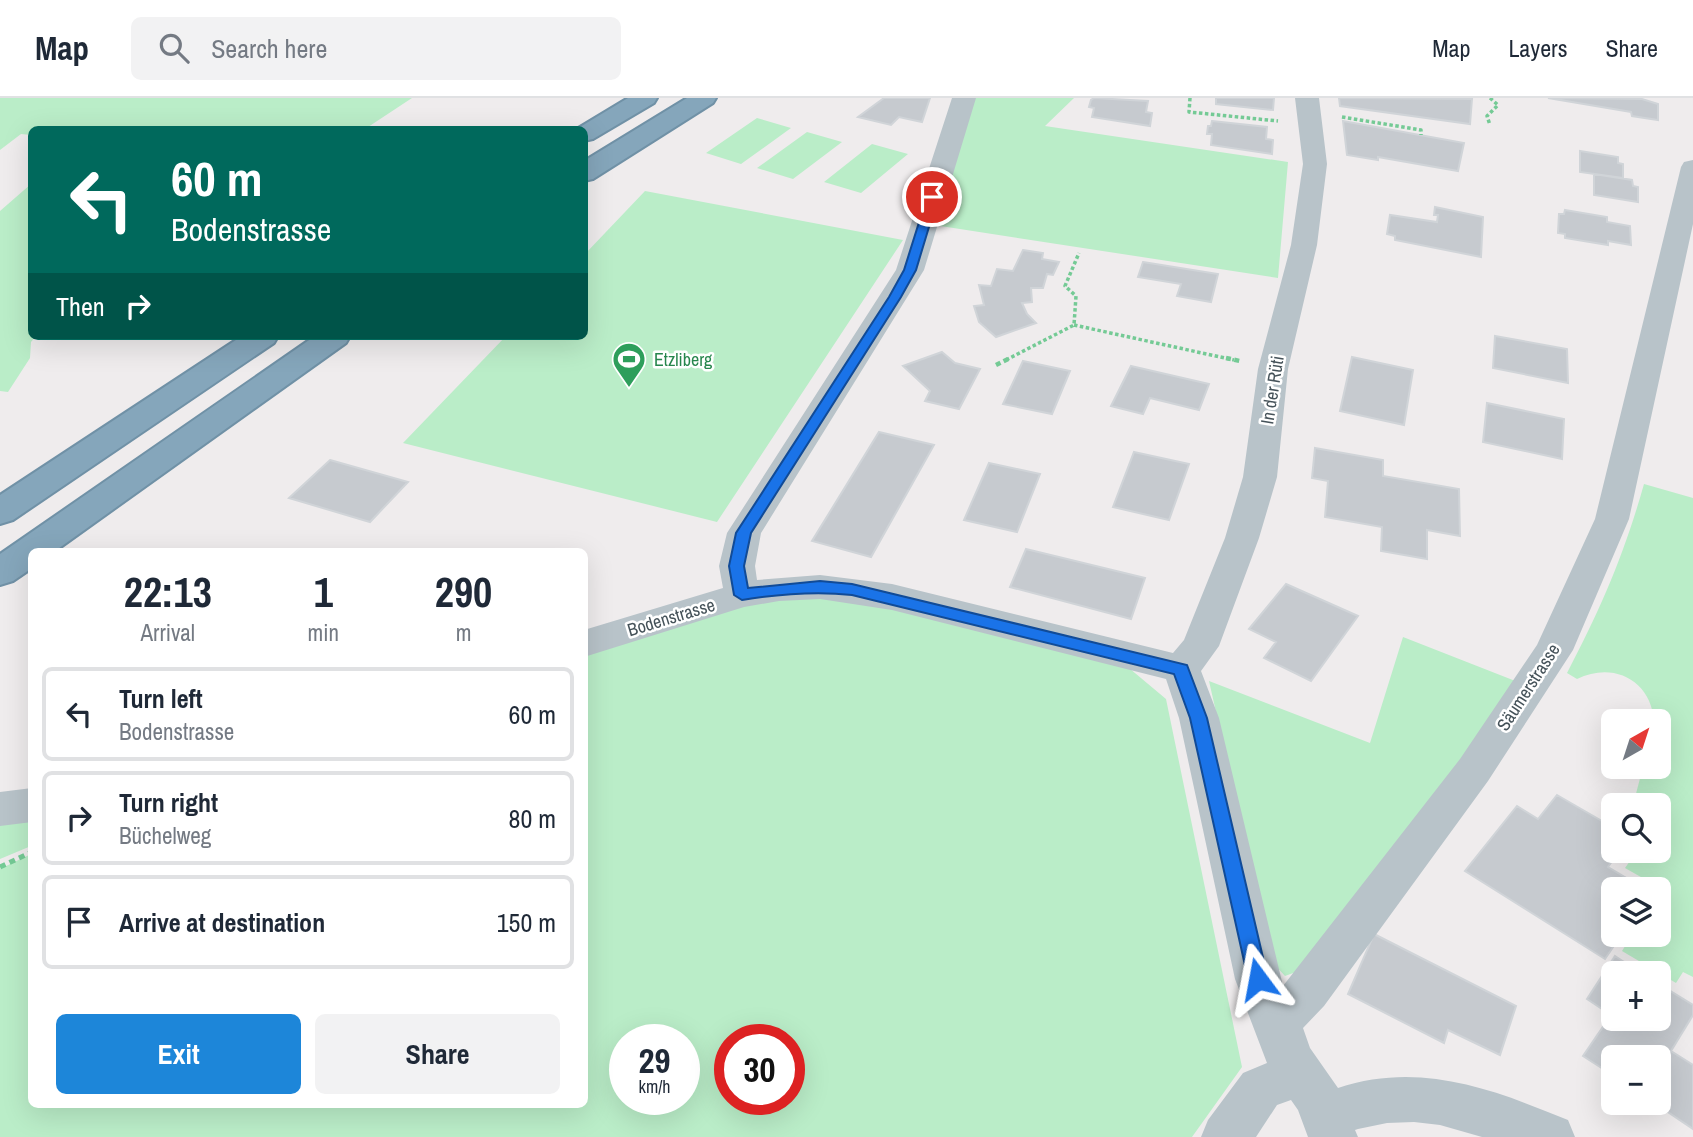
<!DOCTYPE html>
<meta charset="utf-8">
<style>
body{margin:0;font-family:"Archivo Narrow",sans-serif;background:#f2f2f3;color:#1f2937;height:100vh;display:flex;flex-direction:column;font-size:26px;white-space:nowrap}
*{box-sizing:border-box;margin:0}
p{font-size:23px;color:#747a83}
.icon{flex:none;width:38px;height:38px;fill:none;stroke:currentColor;stroke-width:2;stroke-linecap:round;stroke-linejoin:round}
.map{position:relative;flex:1;overflow:hidden}
.drawer{position:absolute;left:28px;top:450px;width:560px;height:560px;display:flex;flex-direction:column;background:#fff;border-radius:10px;box-shadow:0 7px 28px #0002}
.drawer>*{flex:none}
.guide{position:absolute;left:28px;top:28px;width:560px;height:214px;border-radius:10px;box-shadow:0 7px 28px #0002;background:#00695c;color:#fff;overflow:hidden}
.needle{width:46px;rotate:39deg}
.controls{position:absolute;left:1601px;top:611px;display:grid;gap:14px}
.controls a{display:grid;place-items:center;width:70px;height:70px;border-radius:10px;background:#fff;box-shadow:0 7px 28px #0002;font-size:35px}
.speed{position:absolute;left:609px;top:926px;display:flex;gap:14px;font-size:35px;font-weight:700;text-align:center}
.speed>*{display:grid;place-content:center;width:91px;height:91px;border-radius:50%;background:#fff;box-shadow:0 7px 28px #0002;line-height:1}
.speed small{font-size:18px;font-weight:400}
.speed .limit{border:10px solid #d22;background:#fff;color:#111}
.pin{position:absolute;display:grid;place-items:center;width:60px;height:60px;color:#fff;margin:-30px;border:4px solid #fff;border-radius:50%;box-shadow:0 2px 7px #0007}
.me{position:absolute;width:77px;margin:-38px;rotate:347deg;stroke-linejoin:round;filter:drop-shadow(0 0 5px #0008)}
.turn{display:flex;align-items:center;gap:24px;height:147px;padding:0 28px;font-size:32px}
.turn .icon{width:91px;height:91px;stroke-width:2.5}
.turn b{display:block;font-size:49px;line-height:60px}
.then{display:flex;align-items:center;height:66px;padding:0 28px;background:#0003;gap:14px;font-size:26px}
.eta{display:flex;justify-content:space-evenly;align-items:center;height:119px;text-align:center}
.eta b{font-size:42px;font-weight:700;line-height:49px}
.button{display:flex;gap:14px;margin-top:auto;padding:14px 28px}
.button a{flex:1;height:80px;border-radius:10px;background:#1d86d9;color:#fff;font-size:28px;font-weight:700;line-height:80px;text-align:center}
.button a+a{background:#f2f2f3;color:#1f2937}
ul{padding:0;list-style:none}
li{display:flex;align-items:center;gap:21px;height:94px;margin:0 14px 10px;padding:0 14px;border:4px solid #e0e1e3;border-radius:10px}
li div{flex:1}
li b{display:block;font-size:26px}
li em{font-style:normal}
header{display:flex;align-items:center;gap:42px;box-sizing:border-box;height:98px;padding:0 35px;background:#fff;border-bottom:2px solid #e0e1e3}
header strong{font-size:33px}
nav{display:flex;gap:38px;margin-inline-start:auto;font-size:24px}
.search{width:490px;height:63px;background:#f2f2f3;display:flex;align-items:center;gap:18px;box-sizing:border-box;padding:0 24px;border-radius:10px;color:#747a83;font-size:26px}
.map>svg:first-child{display:block}
.green{fill:#baedc8;fill-rule:evenodd}
.building{fill:#c6cacf;stroke:#d0d4d8;stroke-width:2}
.lines{fill:none;stroke-linecap:round;stroke-linejoin:round}
.highway-casing{stroke:#7091a6;stroke-width:4}
.path-far2{stroke:#74ca95;stroke-width:3.5;stroke-dasharray:3.5 2.5;stroke-linecap:butt}
.path-far1{stroke:#74ca95;stroke-width:4.5;stroke-dasharray:5 3.5;stroke-linecap:butt}
.path{stroke:#74ca95;stroke-width:5;stroke-dasharray:6 4.5;stroke-linecap:butt}
.street{fill:#b8c3c9;fill-rule:evenodd}
.highway{fill:#85a6bb;fill-rule:evenodd}
.route{fill:#1a73e8;stroke:#114b97;stroke-width:2}
.labels{text-anchor:middle;dominant-baseline:central;stroke-width:5;stroke-linejoin:round;paint-order:stroke}
.leisure-label{font-size:18px;fill:#27864d;stroke:#fff;text-anchor:start}
.street-label{font-size:18px;fill:#455259;stroke:#fff}
</style>
<header>
<strong>Map</strong>
<div class="search"><svg class="icon" aria-label="search" viewBox="0 0 24 24"><circle cx="10" cy="10" r="6"/><path d="M15 15l6 6"/></svg>Search here</div>
<nav><a>Map</a><a>Layers</a><a>Share</a></nav>
</header>
<div class="map">
<svg width="1693" height="1039" viewBox="0 0 1693 1039">
<rect width="100%" height="100%" fill="#efeced"/>
<path class="green" d="M0,0H412L365,31L32,32L31,37L21,36L0,52Z
M973,0H1074L1045,28L1288,64L1278,180L934,127Z
M757,20L791,30L741,66L706,55Z
M807,34L842,44L793,81L757,70Z
M872,46L908,56L861,95L824,84Z
M31,86L32,238H36L31,244L30,260L8,294L0,293V113Z
M645,93L903,142L717,424L403,345L506,238H584L585,156Z
M1644,386L1693,400V879L1683,874L1676,885L1622,853L1632,837L1659,836V796L1662,791L1625,770L1637,753L1659,752V707H1633L1643,669L1659,668V623H1654C1651,582 1613,563 1577,581L1567,575C1601,510 1624,457 1644,386Z
M814,495L901,509L1129,570L1166,601L1242,969L1192,1039H0V771L31,756L32,1006H584L585,557L737,508ZM625,942H684V1001H625ZM730,942H789V1001H730Z
M1403,539L1523,586L1296,874L1285,878L1273,865L1209,583L1370,645Z
M31,723V748L0,761V724Z"/>
<path class="building" d="M884,0H930L922,24L899,19L891,27L858,19Z
M1094,0L1148,3L1146,14L1152,15L1150,28L1092,19L1094,10L1089,9L1091,2Z
M1216,0H1274L1273,12L1216,6Z
M1339,0L1472,1L1470,26L1340,8Z
M1548,0L1642,1L1658,6V22L1632,18L1631,14Z
M1212,23L1267,29L1266,41L1273,42L1272,56L1211,47L1212,36H1207L1208,28H1211Z
M1343,23L1464,45L1458,73L1378,59V62L1347,57Z
M1580,53L1618,59V65L1623,66V80L1580,74Z
M1594,76L1632,82L1633,88L1638,89V104L1594,97Z
M1435,109L1483,119L1481,159L1395,142V138L1387,136L1390,117L1437,124L1438,117H1434Z
M1565,112L1607,119V124L1630,128L1631,147L1608,143V147L1565,140V136L1558,135L1559,116H1564Z
M1023,152L1043,155L1042,161L1059,164L1053,177L1047,176L1043,190H1031L1032,204L1022,205L1027,216L1036,225L996,239L979,224L974,208L984,207L979,187L991,188L997,171L1013,173Z
M1143,164L1218,176L1211,204L1177,198L1181,186L1138,179Z
M1495,238L1567,251L1568,285L1493,270Z
M942,254L955,265L980,271L959,311L925,303L930,293L903,268Z
M1352,259L1413,272L1404,327L1340,313Z
M1023,263L1070,273L1052,316L1003,306Z
M1131,268L1209,286L1199,312L1150,300L1143,316L1111,308Z
M1487,305L1564,321L1562,361L1483,344Z
M879,334L934,347L871,459L812,443Z
M1315,350L1383,362V378L1459,391L1460,438L1427,432V461L1381,453L1382,429L1325,419L1328,383L1312,380Z
M1134,354L1189,366L1169,422L1113,409Z
M330,362L408,384L370,424L289,400Z
M989,365L1040,376L1017,434L964,422Z
M1026,451L1145,480L1131,521L1010,489Z
M1286,486L1358,518L1311,583L1264,560L1276,544L1249,531Z
M1557,697L1614,730V752H1620L1608,769L1645,791H1614V836H1622L1605,861L1465,773L1517,708L1538,721Z
M1374,836L1516,908L1500,957L1448,932L1444,945L1348,896Z
M1615,858L1641,875H1614V920H1659V886L1693,907V917L1671,953L1693,967V1031L1653,1004H1659V959H1614V978L1583,958L1611,917L1587,901Z"/>
<g class="lines">
<defs>
<path id="highway" d="M628,0H657L654,5L593,41L584,43V32H575Z
M687,0H716L713,5L593,81L584,83V63Z
M242,238H278L274,245L13,422L0,426V397Z
M315,238H350L346,245L55,453H32V470L13,483L0,487V456Z"/>
</defs>
<use href="#highway" class="highway-casing"/>
<path class="path-far2" d="M1190,0L1189,14L1278,23
M1490,0L1498,7L1487,18L1490,27
M1342,19L1421,32V37
M1074,227L1234,262
M1006,262L1074,227L1076,198L1065,188L1079,155"/>
<path class="path-far1" d="M1226,260L1240,263
M996,267L1010,260"/>
<path class="path" d="M0,769L32,754"/>
<path class="street" d="M952,0H976L924,172L761,435L755,468L757,482L820,477L892,486L1173,555L1184,542L1225,440L1243,379L1258,271L1291,147L1303,66L1295,0H1319L1327,66L1317,147L1288,271L1277,379L1259,440L1219,548L1201,573L1219,620L1283,888L1460,661L1537,547L1595,421L1681,69L1684,64L1693,62V126L1629,421L1573,552L1488,683L1324,908L1303,930L1310,950L1338,990C1420,963 1492,991 1568,1022L1575,1039H1482L1440,1027L1414,1024L1387,1025L1358,1031L1355,1032L1358,1039H1308L1298,1012L1291,1002L1277,1007L1256,1039H1201L1208,1022L1243,975L1267,965L1235,881L1179,620L1166,581L892,512L820,501L779,503L744,509L584,559V532L723,490L719,468L727,435L896,172Z
M32,690V724L0,728V694Z"/>
<use href="#highway" class="highway"/>
</g>
<path class="route" d="M932,96L938,99L916,172L901,199L751,435L744,468L748,490L820,483L852,486L1187,567L1207,620L1268,881L1265,887L1258,890L1250,887L1248,881L1190,620L1174,576L852,497C814,493 779,496 742,502L734,497L729,468L736,435L889,199L904,172L927,99Z"/>
<defs>
<symbol id="stadium-pin" viewBox="-11 -11 22 30"><path d="M0 17L-7.5 6A9.5 9.5 0 1 1 7.5 6Z" fill="#2e9e5b" stroke="#fff"/><path d="M0-5a6.5 5 0 1 0 0 10a6.5 5 0 1 0 0-10ZM-3.5-1.8h7v3.6h-7Z" fill="#fff"/></symbol>
</defs>
<g fill-rule="evenodd">
<use href="#stadium-pin" x="610" y="242" width="38" height="52"/>
</g>
<g class="labels">
<g class="leisure-label">
<text x="654" y="261">Etzliberg</text>
</g>
<g class="street-label">
<text transform="translate(1272 292) rotate(-81)">In der Rüti</text>
<text transform="translate(671 519) rotate(-17)">Bodenstrasse</text>
<text transform="translate(1528 589) rotate(-57)">Säumerstrasse</text>
</g>
</g>
</svg>
<div class="controls">
<a><svg class="needle" viewBox="-14 -14 28 28"><path d="M0-13l5 13h-10z" fill="#e53935"/><path d="M0 13l5-13h-10z" fill="#747a83"/></svg></a>
<a><svg class="icon" aria-label="search" viewBox="0 0 24 24"><circle cx="10" cy="10" r="6"/><path d="M15 15l6 6"/></svg></a>
<a><svg class="icon" aria-label="layers" viewBox="0 0 24 24"><path d="M12 4l9 5-9 5-9-5zM3 14l9 5 9-5"/></svg></a>
<a>+</a>
<a>−</a>
</div>
<div class="speed"><div>29<small>km/h</small></div><div class="limit">30</div></div>
<div class="pin" style="left:932px;top:99px;background:#d93025"><svg class="icon" aria-label="arrive" viewBox="0 0 24 24"><path d="M6 21V4h12l-3 4 3 4H6"/></svg></div>
<svg class="me" style="left:1258px;top:881px" viewBox="-20 -20 40 40"><path d="M0-17L14 15 0 8-14 15z" fill="#1a73e8" stroke="#fff" stroke-width="4"/></svg>
<div class="guide">
<div class="turn"><svg class="icon" aria-label="left" viewBox="0 0 24 24"><path d="M17 20v-9H6M10 6l-5 5 5 5"/></svg><div><b>60 m</b>Bodenstrasse</div></div>
<div class="then">Then<svg class="icon" aria-label="right" viewBox="0 0 24 24"><path d="M7 20v-9h11M14 6l5 5-5 5"/></svg></div>
</div>
<section class="drawer">
<div class="eta">
<div><b>22:13</b><p>Arrival</p></div>
<div><b>1</b><p>min</p></div>
<div><b>290</b><p>m</p></div>
</div>
<ul>
<li><svg class="icon" aria-label="left" viewBox="0 0 24 24"><path d="M17 20v-9H6M10 6l-5 5 5 5"/></svg><div><b>Turn left</b><p>Bodenstrasse</p></div><em>60 m</em></li>
<li><svg class="icon" aria-label="right" viewBox="0 0 24 24"><path d="M7 20v-9h11M14 6l5 5-5 5"/></svg><div><b>Turn right</b><p>Büchelweg</p></div><em>80 m</em></li>
<li><svg class="icon" aria-label="arrive" viewBox="0 0 24 24"><path d="M6 21V4h12l-3 4 3 4H6"/></svg><div><b>Arrive at destination</b></div><em>150 m</em></li>
</ul>
<div class="button"><a>Exit</a><a>Share</a></div>
</section>
</div>
